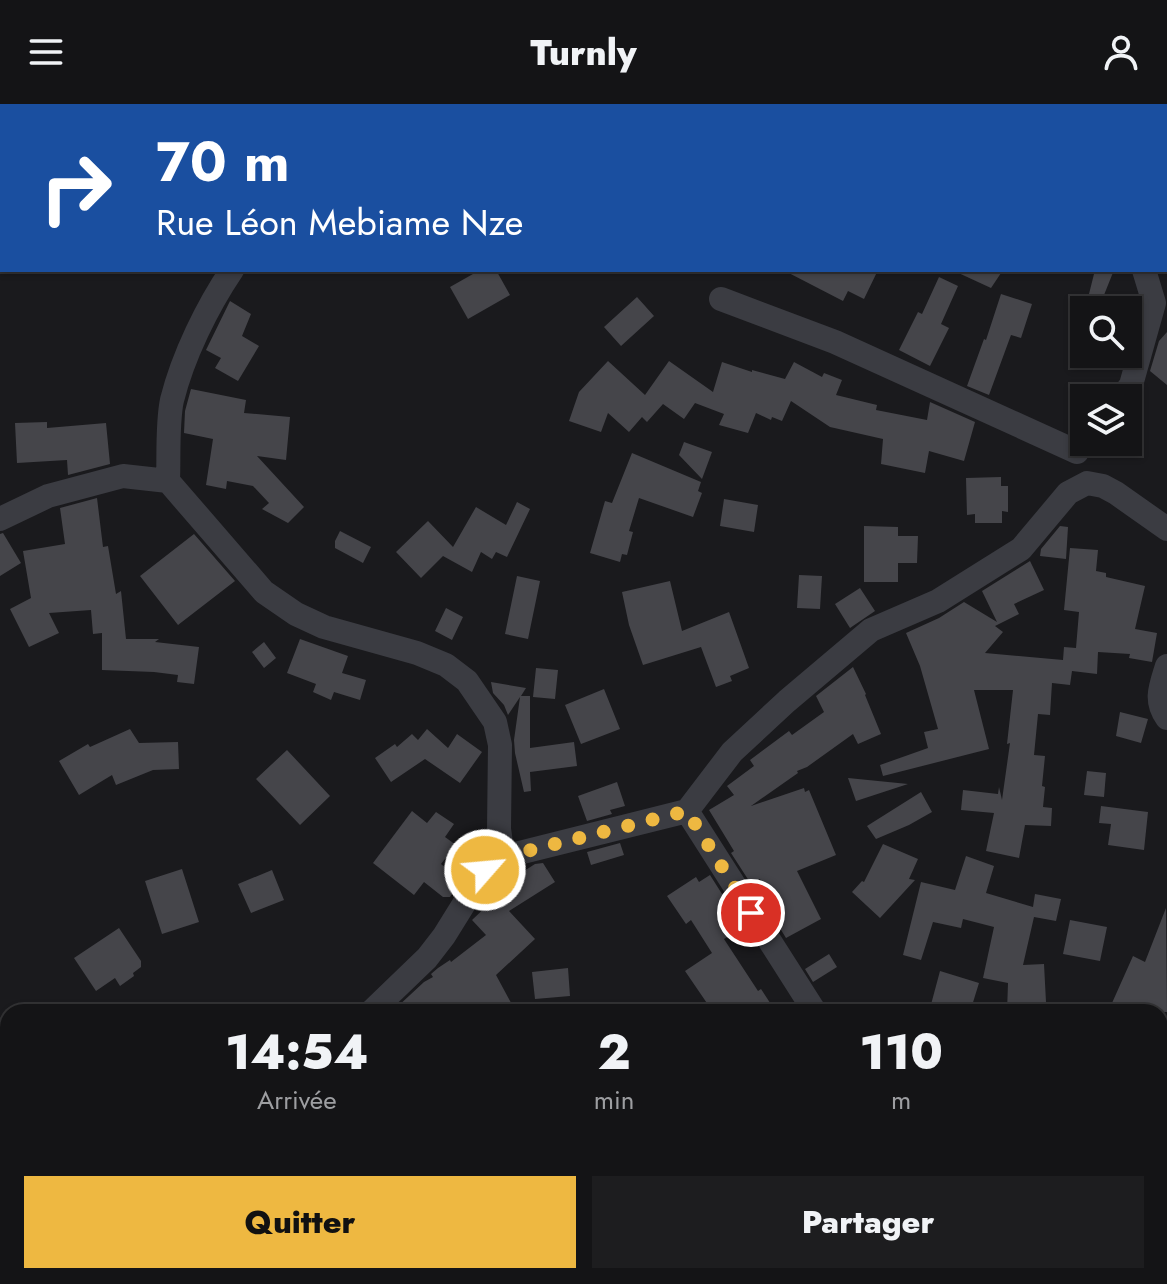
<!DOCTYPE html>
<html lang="fr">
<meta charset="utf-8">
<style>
body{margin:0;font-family:Jost,sans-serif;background:#1d1d1f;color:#f1f3f6;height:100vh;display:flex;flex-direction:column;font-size:30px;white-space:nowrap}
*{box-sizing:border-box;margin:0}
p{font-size:26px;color:#9d9ea1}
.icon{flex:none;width:44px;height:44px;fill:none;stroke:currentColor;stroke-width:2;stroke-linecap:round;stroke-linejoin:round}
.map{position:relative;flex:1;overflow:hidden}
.side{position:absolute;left:0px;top:900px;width:1168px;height:280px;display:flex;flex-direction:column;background:#141416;border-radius:24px 24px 0 0;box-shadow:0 2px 6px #0004,0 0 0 2px #333335}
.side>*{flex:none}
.guide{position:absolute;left:0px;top:0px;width:1168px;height:168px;box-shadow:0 2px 6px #0004,0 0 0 2px #333335;background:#1a4fa0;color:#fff;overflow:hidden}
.buttons{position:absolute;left:1070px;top:192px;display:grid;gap:16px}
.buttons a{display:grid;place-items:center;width:72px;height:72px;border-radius:0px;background:#141416;box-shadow:0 2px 6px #0004,0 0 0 2px #333335;font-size:40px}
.pin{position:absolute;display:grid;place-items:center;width:68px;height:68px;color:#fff;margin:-34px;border:4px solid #fff;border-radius:50%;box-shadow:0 2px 8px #0007}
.me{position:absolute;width:88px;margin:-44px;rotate:63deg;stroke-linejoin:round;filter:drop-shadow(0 0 6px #0008)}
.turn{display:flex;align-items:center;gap:28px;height:168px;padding:0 24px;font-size:36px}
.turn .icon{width:104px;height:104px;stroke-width:2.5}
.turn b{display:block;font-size:56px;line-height:68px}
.eta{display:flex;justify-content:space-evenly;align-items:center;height:136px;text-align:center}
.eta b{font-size:48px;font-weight:800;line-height:56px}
.primary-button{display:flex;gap:16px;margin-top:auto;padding:16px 24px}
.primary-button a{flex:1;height:92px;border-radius:0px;background:#eeb841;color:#111;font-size:32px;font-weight:800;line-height:92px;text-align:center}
.primary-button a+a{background:#1d1d1f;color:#f1f3f6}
header{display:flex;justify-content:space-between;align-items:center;height:104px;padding:0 24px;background:#141416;font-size:36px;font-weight:800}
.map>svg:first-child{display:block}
.building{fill:#45454a}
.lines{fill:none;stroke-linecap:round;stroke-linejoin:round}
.minor{stroke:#3b3c42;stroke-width:24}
.route{stroke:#eeb841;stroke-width:14;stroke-dasharray:0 25.2}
</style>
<header><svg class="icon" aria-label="menu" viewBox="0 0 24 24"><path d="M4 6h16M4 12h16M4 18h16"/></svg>Turnly<svg class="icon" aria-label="person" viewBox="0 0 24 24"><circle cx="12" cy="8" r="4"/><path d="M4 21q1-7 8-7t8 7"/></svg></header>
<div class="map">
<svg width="1167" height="1180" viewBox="0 0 1167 1180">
<rect width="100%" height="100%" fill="#1a1a1d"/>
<path class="building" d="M480,166H496L510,191L468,215L450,183Z
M783,166H878L864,195L848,187L843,197Z
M952,166H1003L991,184Z
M1095,166H1114L1098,206H1085Z
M939,173L958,182L941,220L949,224L930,262L899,246L918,208L922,210Z
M1001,190L1032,200L1021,234L1011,231L989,291L967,282L984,235L986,236Z
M637,193L654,212L621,242L604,223Z
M230,197L251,210L242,232L259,242L238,277L215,264L221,254L206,246Z
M1167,228V281L1150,267L1159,237Z
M608,257L645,291L669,257L713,288L722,258L752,268V266L785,275L794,258L822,273L824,269L842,276L836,291L877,301L876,306L927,316L930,298L975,318L964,357L929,347L925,369L881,360L883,335L830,323L791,297L782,317L772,313L771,316L756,309L748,329L719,321L724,310L695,299L684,315L663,300L647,318L642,313L629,328L608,309L601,328L569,317L579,288Z
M191,285L246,296L244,309L290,313L286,356L257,352L304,403L288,419L262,405L269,399L253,382L227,377L226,385L206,381L213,335L184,329L185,307Z
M47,318V324L106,319L110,360L68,371L67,356L17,359L15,319Z
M684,338L712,348L702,375L679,351Z
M632,349L701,378L698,387L702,389L693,413L639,394L629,427L633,428L627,451L622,450L620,458L590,449L605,397L612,399Z
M1001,373V382H1008V408L1002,407V419H975V410L967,411L966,374Z
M97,394L103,443L108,442L116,490L121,487L126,535H159L155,538L199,543L194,580L177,578L178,571L154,568L102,566V529L93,530L91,506L49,509L59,529L29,543L10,505L31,494L23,447L65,440L60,404Z
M724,395L758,401L754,428L720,422Z
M517,398L530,405L507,453L496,448L492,455L481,448L472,468L443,452L421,474L396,448L428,417L453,443L476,403L506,421Z
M864,422L898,423V432H918L917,459H898V478H864Z
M1060,422L1068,423L1066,455L1040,452L1041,445Z
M340,427L371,443L363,459L335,444V437Z
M3,429L21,459L0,472V430Z
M194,430L235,477L178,521L140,472Z
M1070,444L1098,446L1096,467L1106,469V473L1145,482L1135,525L1157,529L1152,558L1129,554L1130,550L1098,548L1097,570L1072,567L1070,581L1052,579L1050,611L1038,610L1034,651L1045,652L1042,682L1045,683L1043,703L1052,704L1051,722L1025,721L1019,754L986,747L994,709L961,706L963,686L998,690L999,683L1002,696L1010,639L1007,640L1013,586H974L989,645L883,672L880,661L928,644L924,628L938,625L920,562L906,529L939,514L964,498L997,518L982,487L1030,457L1044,486L1014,500L1019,510L995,522L1003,528L985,549L1063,556L1064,543L1076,544L1079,508L1064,506Z
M799,471L822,472L820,505L797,504Z
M517,472L540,477L528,535L505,530Z
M670,477L682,527L729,508L749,564L730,572L732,577L716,583L701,543L643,561L629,521L622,488Z
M860,484L875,507L850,524L835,500Z
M446,504L463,513L452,536L435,527Z
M300,535L348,552L342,569L366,576L360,596L334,588L331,596L313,588L316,580L287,569Z
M264,538L276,554L264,564L252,548Z
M853,563L866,590L865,591L881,630L858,640L853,630L807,663L797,667L798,669L751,702L804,684L805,688L809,686L836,751L797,767L821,815L786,834L778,821L782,819L760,775L751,780L731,749L734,747L709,706L734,691L727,682L754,662L750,656L789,627L792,631L824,608L816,592Z
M536,564L558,566L555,595L533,593Z
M491,578L526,584L521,592H530V644L574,638L577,662L530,668L531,687L524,688L515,649L514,636L520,593L508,611L504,601L493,589Z
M604,585L620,625L581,640L565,601Z
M1120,608L1148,615L1141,639L1116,632Z
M130,625L139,639L178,638L179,665L153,666L116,681L112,671L79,691L59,657L88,640L90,643Z
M427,625L448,644L457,630L482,648L460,679L425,655L391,678L375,654L395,640L397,643L412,630L418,636Z
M287,646L330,692L300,721L256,675Z
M1087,667L1106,669L1104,693L1084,691Z
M848,674L908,680L856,697Z
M617,678L625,702L610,706L612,710L587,717L578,692Z
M921,688L932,708L909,721L876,735L867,722Z
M1101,702L1148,708L1144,746L1108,741L1111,720L1099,719Z
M412,707L427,719L436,708L454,720L445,733L456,741L441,760L461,776L450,793H443L424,778L414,791L373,759Z
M620,739L624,751L591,761L587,748Z
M883,740L918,755L909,775L915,776L880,814L852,788L862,777L864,778Z
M966,752L994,762L986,789L1033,803L1035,790L1061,795L1056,817L1034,813L1023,861L1044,860L1046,898L1031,899V908H1007L1008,879L983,874L994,823L963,815L961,824L933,818L921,856L903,851L921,778L955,786Z
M543,759L555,778L509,807L535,835L496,871L516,908H445L441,901L428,908H398L396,904L424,878L433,873L431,870L438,864L450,856L451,858L486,831L472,816L509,781L507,778L535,760Z
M182,765L199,818L162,830L145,777Z
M272,766L284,796L251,809L238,780Z
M710,771L743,823L724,835L758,887L761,885L776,908H713L685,867L712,849L691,816L686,820L667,792L696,773L699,778Z
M1166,804L1167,908H1108L1133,852L1145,858Z
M1070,816L1107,823L1100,857L1063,850Z
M119,824L141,857V863L133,869L134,872L120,882L115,874L96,887L74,854Z
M829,850L837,863L813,878L805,865Z
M568,864L570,892L535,895L532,868Z
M940,867L979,879L970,908H929Z"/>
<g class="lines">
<path class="minor" d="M348,2L349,0
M232,166C207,203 183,252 172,296C167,319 169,353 168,377L264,488L296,510L324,523L417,549L446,561L467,577L495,618L500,641L499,725L503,753
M721,195L835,238L1077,348
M1121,294L1131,281L1154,199L1144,166
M0,415L48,392L123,372L168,377
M1167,562C1161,582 1154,596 1167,614
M687,707L815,908
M371,908L427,854L444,832L485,766L503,753L687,707L732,648L787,597L871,526L938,497L1021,445L1068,389L1087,379L1103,382L1116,389L1167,425
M0,1136L8,1135
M228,1172L229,1180
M886,1172L892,1180"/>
</g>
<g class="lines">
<path class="route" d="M485,766L503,753L687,707L751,809"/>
</g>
</svg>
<div class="buttons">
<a><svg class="icon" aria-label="search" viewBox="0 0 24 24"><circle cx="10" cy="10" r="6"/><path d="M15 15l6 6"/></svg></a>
<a><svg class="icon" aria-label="layers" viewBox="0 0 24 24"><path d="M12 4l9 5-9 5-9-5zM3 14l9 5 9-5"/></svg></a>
</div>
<div class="pin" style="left:751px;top:809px;background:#d93025"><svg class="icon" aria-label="arrive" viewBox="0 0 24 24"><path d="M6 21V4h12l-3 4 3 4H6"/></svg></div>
<svg class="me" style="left:485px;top:766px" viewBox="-20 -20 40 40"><circle r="17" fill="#eeb841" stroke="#fff" stroke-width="3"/><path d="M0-11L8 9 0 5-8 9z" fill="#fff"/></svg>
<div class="guide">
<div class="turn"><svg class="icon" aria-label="right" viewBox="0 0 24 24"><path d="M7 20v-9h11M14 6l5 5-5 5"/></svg><div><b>70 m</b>Rue Léon Mebiame Nze</div></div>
</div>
<section class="side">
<div class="eta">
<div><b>14:54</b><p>Arrivée</p></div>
<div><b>2</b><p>min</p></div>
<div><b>110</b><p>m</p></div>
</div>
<div class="primary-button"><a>Quitter</a><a>Partager</a></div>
</section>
</div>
